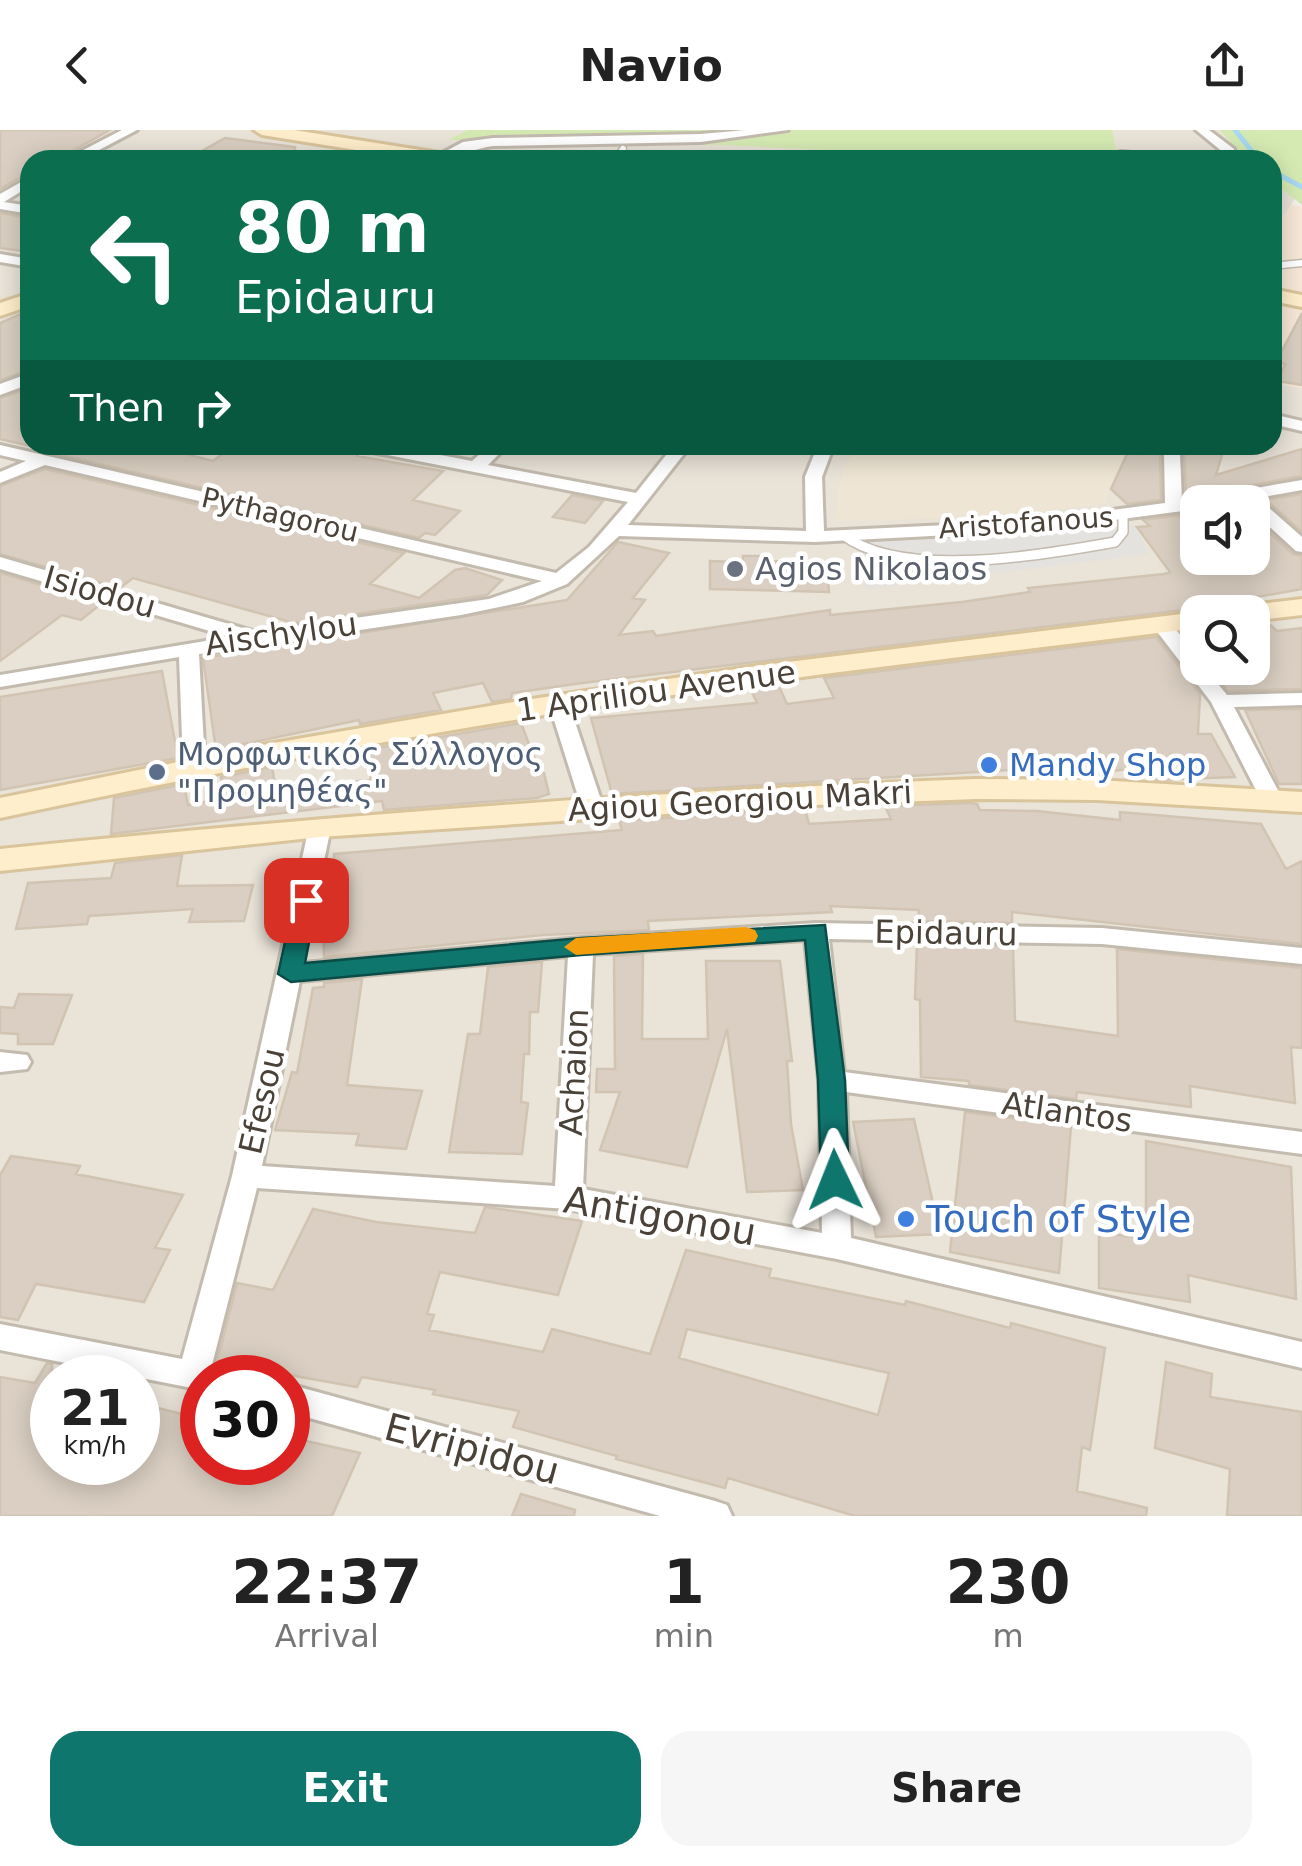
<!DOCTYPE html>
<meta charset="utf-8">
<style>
body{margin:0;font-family:"DejaVu Sans",sans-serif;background:#f6f6f6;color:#222;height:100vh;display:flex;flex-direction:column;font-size:38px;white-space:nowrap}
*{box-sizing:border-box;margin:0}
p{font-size:32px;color:#767676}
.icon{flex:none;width:55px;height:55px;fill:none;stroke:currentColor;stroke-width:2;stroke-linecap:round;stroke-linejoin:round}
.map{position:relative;height:1386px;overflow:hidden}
.details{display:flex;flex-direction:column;background:#fff;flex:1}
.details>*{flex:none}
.banner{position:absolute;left:20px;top:20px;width:1262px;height:305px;border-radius:30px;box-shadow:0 5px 25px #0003;background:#0b6e4f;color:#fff;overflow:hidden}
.buttons{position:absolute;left:1180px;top:355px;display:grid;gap:20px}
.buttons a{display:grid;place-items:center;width:90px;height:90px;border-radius:20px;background:#fff;box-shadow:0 5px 25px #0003;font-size:50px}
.speed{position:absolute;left:30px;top:1225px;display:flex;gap:20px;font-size:50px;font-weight:700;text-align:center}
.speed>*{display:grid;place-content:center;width:130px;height:130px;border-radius:50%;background:#fff;box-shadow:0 5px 25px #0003;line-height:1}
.speed small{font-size:25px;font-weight:400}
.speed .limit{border:15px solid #d22;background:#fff;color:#111}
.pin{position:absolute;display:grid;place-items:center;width:85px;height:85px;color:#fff;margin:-42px;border-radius:20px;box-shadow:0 5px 15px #0006}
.me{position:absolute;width:110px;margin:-55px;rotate:358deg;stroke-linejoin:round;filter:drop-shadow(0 0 8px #0008)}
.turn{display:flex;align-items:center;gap:35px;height:210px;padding:0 50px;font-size:45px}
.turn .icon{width:130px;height:130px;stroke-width:2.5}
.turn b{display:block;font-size:70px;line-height:85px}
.then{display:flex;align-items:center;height:95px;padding:0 50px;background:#0003;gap:20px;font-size:38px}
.eta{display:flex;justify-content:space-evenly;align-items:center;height:170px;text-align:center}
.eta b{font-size:60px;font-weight:600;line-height:70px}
.action{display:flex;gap:20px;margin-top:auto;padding:20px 50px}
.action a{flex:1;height:115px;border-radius:30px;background:#0f766e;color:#fff;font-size:40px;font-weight:600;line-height:115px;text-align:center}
.action a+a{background:#f6f6f6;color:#222}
header{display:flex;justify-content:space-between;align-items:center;height:130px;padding:0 50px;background:#fff;font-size:45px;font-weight:600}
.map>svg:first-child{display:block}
.residential{fill:#e9e3d8;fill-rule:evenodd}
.commercial{fill:#f7e7d6}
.education{fill:#eee5d4}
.green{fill:#d5eab3}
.parking{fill:#e4e2df}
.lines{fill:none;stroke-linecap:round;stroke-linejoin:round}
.stream{stroke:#a7d9f2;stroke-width:5}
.building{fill:#dacfc2;stroke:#d2c4b2;stroke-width:2.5;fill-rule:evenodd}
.lane-far1-casing{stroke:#c4bbaf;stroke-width:9}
.lane-casing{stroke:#c4bbaf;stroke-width:12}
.street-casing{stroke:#c4bbaf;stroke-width:6}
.secondary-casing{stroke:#d9c49c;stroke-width:6}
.lane-far1{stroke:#fff;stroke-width:6}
.lane{stroke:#fff;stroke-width:9}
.street{fill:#fff;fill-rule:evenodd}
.secondary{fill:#ffeecb;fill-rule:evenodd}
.route{fill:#0f766e;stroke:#0a4d48;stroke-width:2.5}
.slow{fill:#f59e0b}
.worship-dot{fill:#6b7280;stroke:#fff;stroke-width:4}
.shop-dot{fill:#3f7fe0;stroke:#fff;stroke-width:4}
.service-dot{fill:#5c6f8a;stroke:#fff;stroke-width:4}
.labels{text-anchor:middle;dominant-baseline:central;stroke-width:9;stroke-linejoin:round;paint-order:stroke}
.far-street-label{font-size:28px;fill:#4a4238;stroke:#fff}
.worship-label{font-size:32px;fill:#5b616d;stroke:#fff;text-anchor:start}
.street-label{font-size:32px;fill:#4a4238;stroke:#fff}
.service-label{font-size:32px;fill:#4e5e75;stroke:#fff;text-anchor:start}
.shop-label{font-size:32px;fill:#366cbe;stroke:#fff;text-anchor:start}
.near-street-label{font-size:38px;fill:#4a4238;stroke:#fff}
.near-shop-label{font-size:38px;fill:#366cbe;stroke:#fff;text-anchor:start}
</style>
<header><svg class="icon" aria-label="back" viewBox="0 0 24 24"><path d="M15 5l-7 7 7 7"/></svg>Navio<svg class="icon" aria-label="share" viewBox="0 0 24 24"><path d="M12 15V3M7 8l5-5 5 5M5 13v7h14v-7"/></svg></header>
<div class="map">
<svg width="1302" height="1386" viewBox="0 0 1302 1386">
<rect width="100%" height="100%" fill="#f5f1ea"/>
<path class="residential" d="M0,0H1242L1301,58L1274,103L1272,30H30V315H1272L1273,254L1302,258V1386H0ZM1198,372H1252V428H1198ZM1198,482H1252V538H1198ZM52,1248H138V1332H52ZM202,1248H288V1332H202Z"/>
<path class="commercial" d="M1291,75L1302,77V258L1273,254V103Z"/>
<path class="education" d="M860,315H1128L1104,374L999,387L835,391L842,341Z"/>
<path class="green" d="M468,0H1112L1116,20L1017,29L722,15L448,10Z
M1220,0H1302V75L1273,52L1272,30H1247Z"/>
<path class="parking" d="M1136,396L1148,424L866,459L855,409Z"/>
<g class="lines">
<path class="stream" d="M1235,0L1259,30
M1272,41L1302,57"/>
</g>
<path class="building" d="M0,0H110L56,30H30V42L0,59Z
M225,8L295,17L294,30H186Z
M0,83L30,88V122L0,118Z
M30,180V240L0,250V193Z
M1302,183V255L1278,251L1285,234L1276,232Z
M30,258V316L0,309V268Z
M66,315H150L213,331L234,315H330L356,320L360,323L357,326L443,341L413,370L460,381L435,405L425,403L419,408L52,323Z
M1139,315H1225L1216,345L1302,319V346L1186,367L1184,324L1170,316L1160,324L1161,370L1127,374L1111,359L1128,322L1136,324Z
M45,339L404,423L370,454L419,468L455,440L465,438L502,450L487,465L294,493L133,448L120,458L0,424V356Z
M1302,364V402L1266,370Z
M572,365L603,371L585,393L553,387Z
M1198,383V436L1252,429V387L1293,424L1302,426V459L1183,480L582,553L512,563L511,569L492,572L483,553L433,563L441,580L360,594L359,590L216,620L203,528L567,470L618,412L669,423L633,468L645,470L619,505L653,501L656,506L830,480V485L962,472L1030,462L1028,458L1164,444L1170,442L1137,397L1150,396L1143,390Z
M743,426H763L764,431L810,432V438L827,439L829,462L710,459V431L743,432Z
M0,443L102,473L81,490L62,485L0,531Z
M1268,493L1277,501L1302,498V559L1228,561L1209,538H1252V495Z
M1156,507L1200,564L1198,604H1211L1235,647L1154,650L1148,637L1065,646L1059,637L612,664L591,588L757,573L750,558L778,554L787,574L834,568L824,548Z
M162,541L178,628L0,660V567Z
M1302,579V654H1279L1245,580Z
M521,593L540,643H544L549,664L537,668L384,680L382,671L111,704L114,668L184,654L188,675L225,668L221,647L272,637L276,659L371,650L365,620Z
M970,673L977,674L980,680L1037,681L1120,690V682L1261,694L1286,739L1302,731V814L1012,782V793L918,791L919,780L830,776L832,782L648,791L649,800L543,805L324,827L323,778L337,776L334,724L622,700L619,691L805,679L809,694L891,689L885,676Z
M182,725L177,756L253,755L244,791L189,792L193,779L89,786L87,794L16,799L28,753L111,748L115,733Z
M917,814L1013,816L1015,891L1118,906L1117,819L1302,838V918L1291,917L1295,973L1190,956L1191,977L1077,962L1076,969L969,955V951L921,947L920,870L915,869Z
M643,824L642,909H708L706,831H780L792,931H787L791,994L803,1060L747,1062L727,899L687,1037L600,1020L620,962H596L597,939H615L614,826Z
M542,832L538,882H530L529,924H524L521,972L528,973L522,1024L449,1022L468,904H480L488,837Z
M362,849L347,955L422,961L406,1019L356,1015L359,1004L275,1000L292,942L297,943L313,858L324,857V853Z
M19,864L72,865L53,914H18V904L0,903V877L14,878Z
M965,982L1071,996L1059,1143L950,1122Z
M914,989L940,1104L876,1107L853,992Z
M1146,1011L1291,1037L1296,1169L1188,1145L1190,1172L1099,1158V1102L1146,1109Z
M11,1026L80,1036L76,1044L183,1065L155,1118L170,1120L144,1172L36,1154L18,1190L0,1187V1045Z
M485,1077L582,1091L558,1165L440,1142L427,1184L434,1185L429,1200L543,1222L552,1199L650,1224L686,1120L771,1139L769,1147L905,1175L906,1171L1010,1198L1011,1193L1105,1218L1090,1320L1082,1317L1077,1361L1147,1378L1146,1386H855L728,1348L725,1358L616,1329L617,1326L513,1297L519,1281L433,1264L435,1260L362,1247L357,1257L217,1232L237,1153L273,1160L313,1079L376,1092L475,1103ZM687,1199L889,1243L878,1285L679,1228Z
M1166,1232L1212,1244L1210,1267L1302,1282V1386H1227L1230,1339L1155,1318Z
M47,1233L52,1234V1332H138V1273L202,1289V1332H288V1307L360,1323L332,1386H0V1247L35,1253Z
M521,1364L575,1380L574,1386H512Z"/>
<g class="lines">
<defs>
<path id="lane-far1" d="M615,30L623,19
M1272,136L1302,133"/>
<path id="lane" d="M843,405C903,450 1044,425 1115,412L1123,402V386"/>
<path id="street" d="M122,0H137L80,30H64Z
M746,0H788L701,12L493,16C474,18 448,32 433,28L463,12L493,8L701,4Z
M1196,0H1209L1234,19L1235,30H1223L1224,23Z
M1121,22L1166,26L1172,30H1094Z
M665,26H728L734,30H659Z
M30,47V56L4,72L30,76V84L0,79V64Z
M0,124L30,129V137L0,132Z
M30,243V254L0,265V254Z
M1272,284L1302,291V301L1272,294Z
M0,315L556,443L589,417L628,372L362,320L354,315H388L472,331L490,315H508L488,335L636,363L674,315H691L628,395L806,401L805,347L818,315H834L822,347L824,401L1030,391L1165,373L1164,324L1172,319L1180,324L1182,371L1302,350V360L1258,368L1302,407V422L1296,421L1252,381V372H1198V379L1030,401L815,412L619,406L567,454L523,472L461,485L199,524L205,635L194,642L183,635L179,527L0,557V545L230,507L0,439V427L256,502L489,469L542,451L45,335L0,353V342L26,331L0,325Z
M1162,489L1169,491L1198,527V538H1205L1227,565L1302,563V575L1234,577L1283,670L1280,675H1264L1261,670L1211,572L1152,495Z
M559,568L569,574L604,679L601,684L593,686L582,679L549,574Z
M320,690L331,697L303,833L581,808L816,793L1102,798L1302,818V834L1102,814L829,809L844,942L1302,1002V1024L846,962L851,1108L1302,1212V1238L837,1129L568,1079L257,1058L212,1235L222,1238L226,1248H202V1260L0,1220V1194L182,1229L232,1046L309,697ZM805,810L819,950L822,1103L583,1059L593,824ZM568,826L555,1056L262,1036L300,851Z
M0,922L27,925L31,932L27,939L0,942Z
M288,1254L715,1371L727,1375L732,1386H660L288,1282Z"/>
<path id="secondary" d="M254,0H294L452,25L461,30H419L262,5Z
M1272,159L1302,165V177L1272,171Z
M30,163V176L0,186V173Z
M1302,469V485L1252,491V482H1238L1252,475Z
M1198,482H1202H1198V498C1032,519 866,537 701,561C466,595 232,638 0,688V668L262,615L525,570L763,535Z
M976,649L1097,650L1302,662V682L1097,670L976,669L788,676L320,707L0,741V719C325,686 650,661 976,649Z"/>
</defs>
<use href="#lane-far1" class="lane-far1-casing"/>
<use href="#lane" class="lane-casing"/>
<use href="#street" class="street-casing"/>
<use href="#secondary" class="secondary-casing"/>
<use href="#lane-far1" class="lane-far1"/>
<use href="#lane" class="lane"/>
<use href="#street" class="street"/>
<use href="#secondary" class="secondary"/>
</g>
<path class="route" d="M306,762L317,770L305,833L581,808L825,795L845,950L849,1050L845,1058L835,1061L825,1058L821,1050L818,950L805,810L581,825L291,852L278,844L294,770Z"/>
<path class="slow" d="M746,797L755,800L758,806L755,812L576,825L564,817L576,808Z"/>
<circle class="worship-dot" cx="735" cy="439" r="10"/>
<g class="shop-dot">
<circle cx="989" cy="635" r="10"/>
<circle cx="906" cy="1089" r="10"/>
</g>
<circle class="service-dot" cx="157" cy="642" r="10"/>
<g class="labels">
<g class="far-street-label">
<text transform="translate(280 385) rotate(13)">Pythagorou</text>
<text transform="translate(1026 393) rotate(-4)">Aristofanous</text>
</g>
<g class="worship-label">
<text x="755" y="439">Agios Nikolaos</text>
</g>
<g class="street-label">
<text transform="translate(100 462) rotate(16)">Isiodou</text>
<text transform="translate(281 504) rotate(-8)">Aischylou</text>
<text transform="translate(656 561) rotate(-8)">1 Apriliou Avenue</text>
<text transform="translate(740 671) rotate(-3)">Agiou Georgiou Makri</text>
<text transform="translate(946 803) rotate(1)">Epidauru</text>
<text transform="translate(574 942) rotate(-87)">Achaion</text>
<text transform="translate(262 971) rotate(-77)">Efesou</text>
<text transform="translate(1067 982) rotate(8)">Atlantos</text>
</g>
<g class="service-label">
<text x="177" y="624">Μορφωτικός Σύλλογος<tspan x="177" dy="37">"Προμηθέας"</tspan></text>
</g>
<g class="shop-label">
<text x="1009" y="635">Mandy Shop</text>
</g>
<g class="near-street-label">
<text transform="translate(660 1086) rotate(10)">Antigonou</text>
<text transform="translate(472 1319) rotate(15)">Evripidou</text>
</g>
<g class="near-shop-label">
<text x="926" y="1089">Touch of Style</text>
</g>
</g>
</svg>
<div class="buttons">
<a><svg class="icon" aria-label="sound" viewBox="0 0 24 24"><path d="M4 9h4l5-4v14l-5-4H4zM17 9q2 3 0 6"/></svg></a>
<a><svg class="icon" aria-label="search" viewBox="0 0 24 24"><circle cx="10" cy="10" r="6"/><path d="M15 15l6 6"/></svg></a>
</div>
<div class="speed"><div>21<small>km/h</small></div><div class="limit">30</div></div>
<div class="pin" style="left:306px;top:770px;background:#d93025"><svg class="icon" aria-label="arrive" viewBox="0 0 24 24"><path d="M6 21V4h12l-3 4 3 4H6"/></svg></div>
<svg class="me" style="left:835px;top:1050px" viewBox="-20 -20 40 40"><path d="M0-17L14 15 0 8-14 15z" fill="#0f766e" stroke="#fff" stroke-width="4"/></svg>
<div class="banner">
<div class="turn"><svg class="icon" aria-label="left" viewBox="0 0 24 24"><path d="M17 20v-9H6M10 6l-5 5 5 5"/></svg><div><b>80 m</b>Epidauru</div></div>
<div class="then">Then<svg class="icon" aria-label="right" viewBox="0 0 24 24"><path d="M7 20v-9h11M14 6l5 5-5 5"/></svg></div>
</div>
</div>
<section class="details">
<div class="eta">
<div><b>22:37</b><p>Arrival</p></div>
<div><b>1</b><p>min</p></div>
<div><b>230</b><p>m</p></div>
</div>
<div class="action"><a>Exit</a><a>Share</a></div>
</section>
